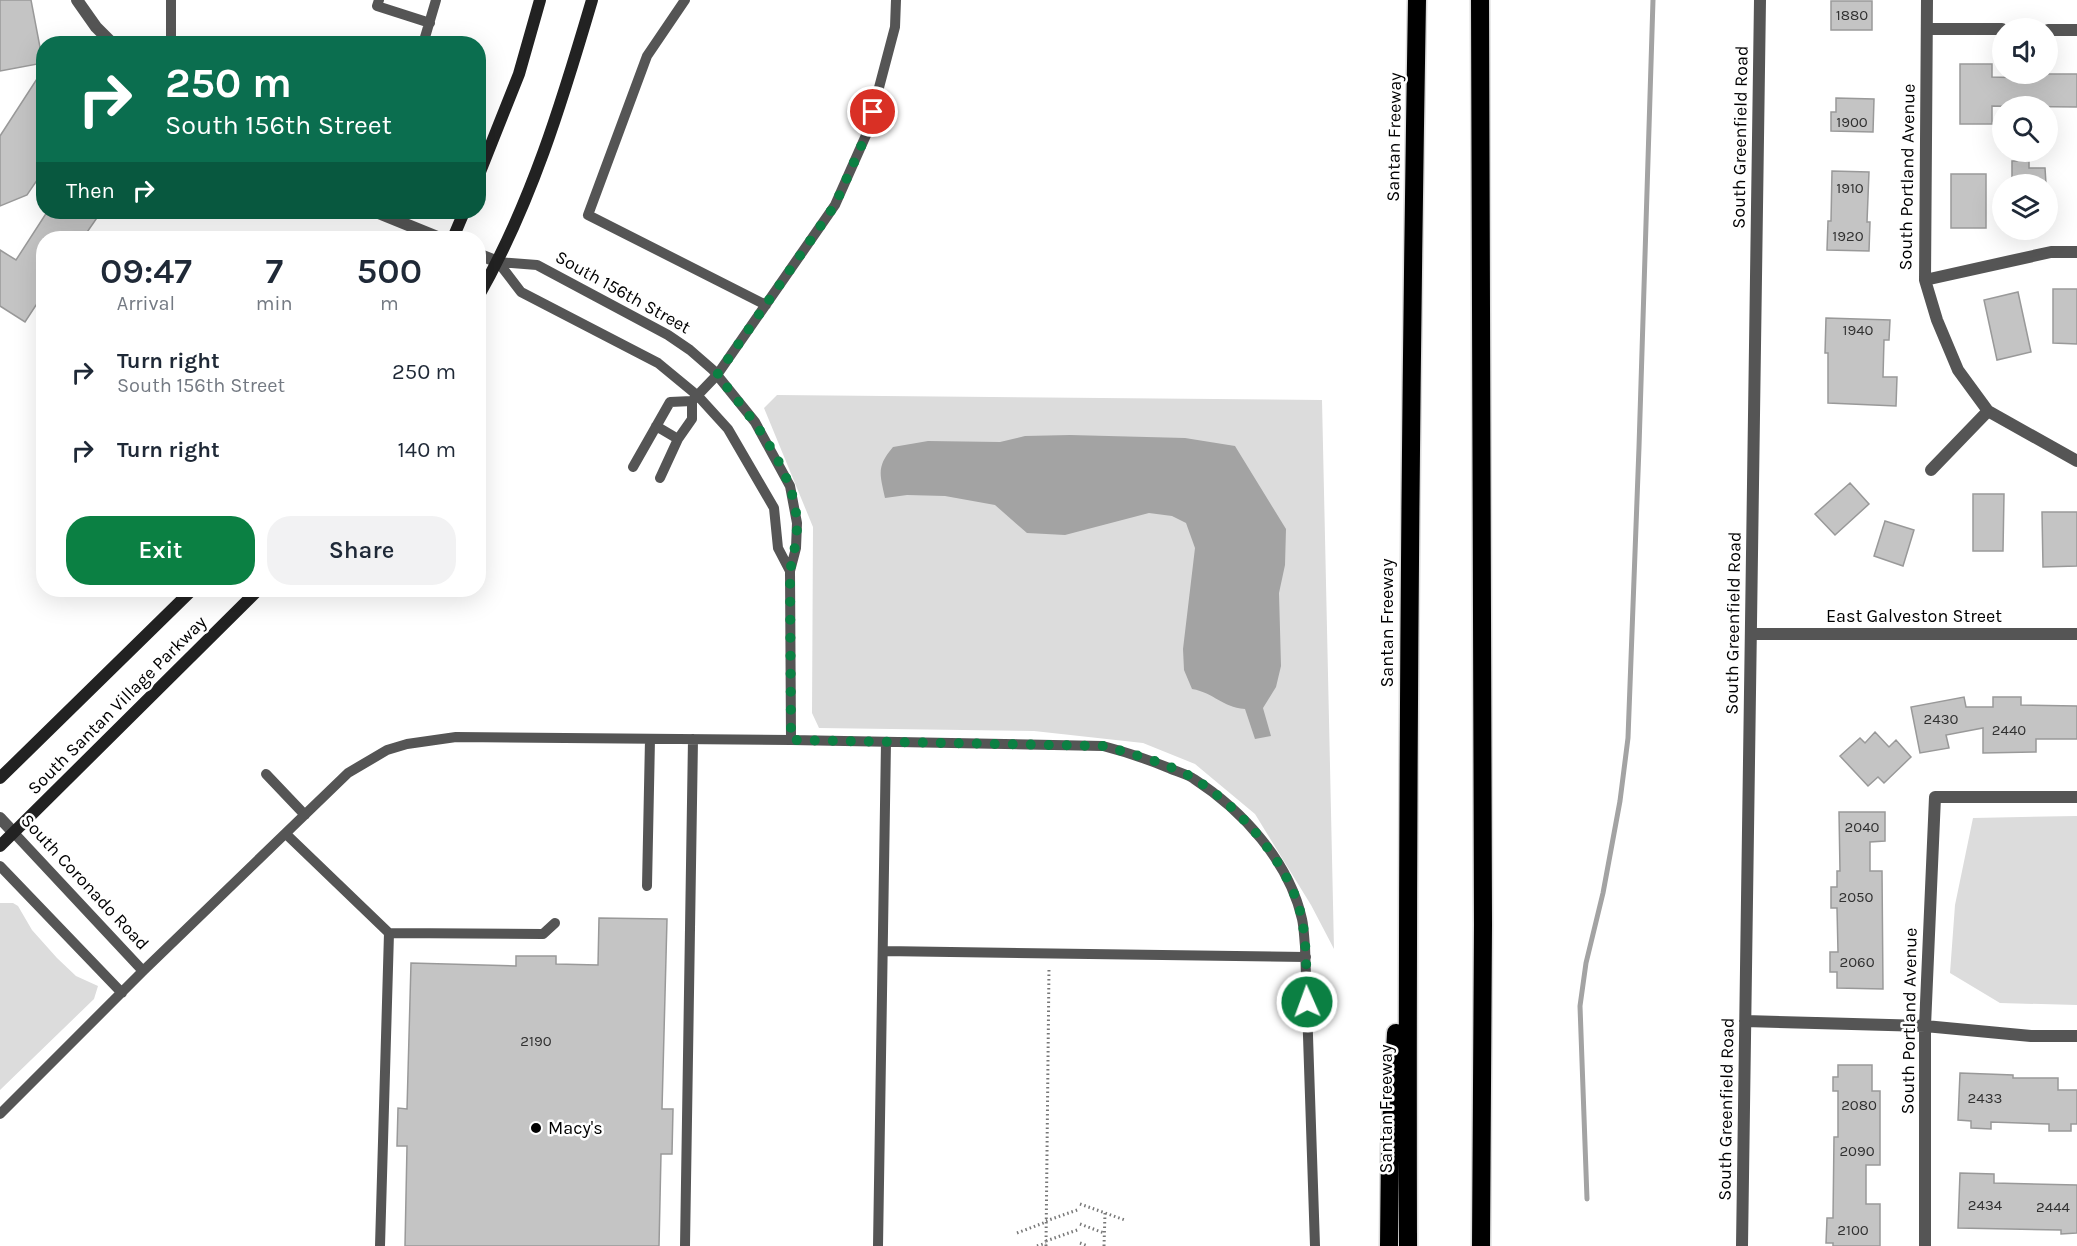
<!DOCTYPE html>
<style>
body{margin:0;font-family:Karla,sans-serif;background:#f2f2f3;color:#1f2937;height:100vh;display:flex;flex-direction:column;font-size:22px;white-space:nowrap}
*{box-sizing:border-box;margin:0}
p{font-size:20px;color:#747a83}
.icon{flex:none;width:33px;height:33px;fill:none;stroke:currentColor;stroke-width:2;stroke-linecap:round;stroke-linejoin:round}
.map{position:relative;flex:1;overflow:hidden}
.drawer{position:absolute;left:36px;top:231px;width:450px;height:366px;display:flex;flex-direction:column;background:#fff;border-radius:24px;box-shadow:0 6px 24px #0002}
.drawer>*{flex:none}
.banner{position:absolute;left:36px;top:36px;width:450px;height:183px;border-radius:24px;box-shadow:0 6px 24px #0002;background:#0b6e4f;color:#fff;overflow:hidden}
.fabs{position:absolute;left:1992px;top:18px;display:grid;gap:12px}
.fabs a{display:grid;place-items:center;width:66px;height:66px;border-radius:50%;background:#fff;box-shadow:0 6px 24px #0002;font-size:30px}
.pin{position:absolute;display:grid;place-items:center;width:51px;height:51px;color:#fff;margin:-26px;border:3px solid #fff;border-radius:50%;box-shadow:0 2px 6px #0007}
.me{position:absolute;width:66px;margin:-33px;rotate:358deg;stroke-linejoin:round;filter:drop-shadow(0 0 4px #0008)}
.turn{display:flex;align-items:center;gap:21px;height:126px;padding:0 30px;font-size:27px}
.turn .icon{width:78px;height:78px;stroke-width:2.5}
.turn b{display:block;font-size:42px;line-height:51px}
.then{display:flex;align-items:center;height:57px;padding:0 30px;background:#0003;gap:12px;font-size:22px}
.eta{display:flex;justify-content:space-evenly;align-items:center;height:102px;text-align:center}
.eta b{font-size:36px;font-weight:600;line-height:42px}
.button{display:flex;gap:12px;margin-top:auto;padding:12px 30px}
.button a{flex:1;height:69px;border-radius:24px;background:#0b8043;color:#fff;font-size:24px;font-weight:600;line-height:69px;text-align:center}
.button a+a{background:#f2f2f3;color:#1f2937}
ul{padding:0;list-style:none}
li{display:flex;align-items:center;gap:18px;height:78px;padding:0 30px}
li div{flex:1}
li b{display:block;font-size:22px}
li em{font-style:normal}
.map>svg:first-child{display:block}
.green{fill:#dcdcdc}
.water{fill:#a3a3a3}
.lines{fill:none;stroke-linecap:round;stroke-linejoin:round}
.stream{stroke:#a3a3a3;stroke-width:5}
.building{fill:#c4c4c4;stroke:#999;stroke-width:1.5}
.highway-casing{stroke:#dbdbdb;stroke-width:21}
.path{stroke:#777;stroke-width:3;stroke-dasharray:1.5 3;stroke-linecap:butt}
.lane{stroke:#555;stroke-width:10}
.street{stroke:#555;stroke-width:12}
.secondary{stroke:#222;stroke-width:12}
.highway{stroke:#000;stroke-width:18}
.route{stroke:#0b8043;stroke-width:10;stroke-dasharray:0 18}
.poi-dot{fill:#000;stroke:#fff;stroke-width:2}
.labels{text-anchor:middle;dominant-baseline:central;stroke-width:5;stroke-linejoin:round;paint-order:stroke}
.number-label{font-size:15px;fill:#313131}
.street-label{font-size:18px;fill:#000;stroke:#fff}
.poi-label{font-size:18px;fill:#000;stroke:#fff;text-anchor:start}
</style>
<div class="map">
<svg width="2077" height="1246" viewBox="0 0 2077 1246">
<rect width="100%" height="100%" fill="#fff"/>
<path class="green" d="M777,395L1322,400L1334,949L1311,905L1255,814L1195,764L1143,743L1034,731L819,728L812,713L813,527L764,408Z
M2077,816V1005L2000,1003L1950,973L1955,905L1973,818Z
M0,903H13L18,906L32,930L57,958L76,976L98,986L94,999L0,1090Z"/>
<path class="water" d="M1070,435L1185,438L1235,446L1286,529L1285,565L1279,593L1281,666L1276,687L1263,708L1271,736L1255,739L1245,709C1221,707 1215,693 1192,689L1184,670L1183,649L1195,548L1186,523L1172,516L1149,513L1065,535L1027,533L995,505L945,496L907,495L885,498C880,474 876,467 893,447L928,441L1000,442L1025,436Z"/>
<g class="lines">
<path class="stream" d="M1587,1199L1580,1006L1586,963L1603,893L1620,801L1628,738L1639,447L1653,0"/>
</g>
<path class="building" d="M0,0H31L43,63L0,71Z
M1831,1H1872V30H1831Z
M1960,64H1992V77L2026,78V74H2077V107L1992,106V124H1960Z
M44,68V170L27,195L0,206V136Z
M1836,98L1874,99L1873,132L1831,131V112H1836Z
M2012,161H2029V168H2045L2046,184H2012Z
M1832,171L1869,172L1867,222H1870L1869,251L1827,250L1828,221H1831Z
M1951,174H1986V228H1951Z
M47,212H101L83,238H44V293L25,322L0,306V250L16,260Z
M2053,289H2077V344L2053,343Z
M2018,292L2031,352L1997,360L1984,300Z
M1826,318L1890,320L1889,340H1884L1883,377H1897L1896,406L1828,403V353H1825Z
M1850,483L1869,504L1835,535L1815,514Z
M1973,494H2004L2003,551H1973Z
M2042,512H2077V566L2043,567Z
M1885,521L1914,530L1903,566L1874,556Z
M1964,697L1966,707H1993V697H2021V705L2077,706V739H2036V752L1983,753V728L1946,735L1949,748L1920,753L1911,707Z
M1875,732L1889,747L1896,740L1911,757L1884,783L1878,777L1868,786L1840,756L1860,738L1865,743Z
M1839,812H1885V841L1870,842V871H1882L1883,989L1837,988V972H1830V952H1838L1837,908H1831V887H1837V871H1840Z
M599,918L667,919L662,1109H673L672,1154H661L659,1246H405L407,1146H397L398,1108L407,1109L411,963L516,966V956H556V964L598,965Z
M1838,1065H1872V1091H1880V1165H1866V1204H1880V1246H1833V1243H1826L1827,1218H1833L1834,1137H1838V1091H1833V1077H1838Z
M1960,1073L2013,1075V1078H2058V1090H2077V1124H2071V1131H2049V1124L1991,1122V1129L1971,1128V1121L1958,1120Z
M1960,1173L1994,1174V1183L2077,1185V1233L2061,1234V1230L1958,1228Z"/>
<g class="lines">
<defs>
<path id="highway" d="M1480,0L1483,925L1481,1246
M1389,1246L1390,1146L1396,1033
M1408,1246C1407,831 1410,415 1417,0"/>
</defs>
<use href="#highway" class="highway-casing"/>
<path class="path" d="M1080,1204L1125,1220
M1046,1221L1080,1209
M1080,1224L1104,1233
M1017,1233L1046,1222
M1046,1241L1080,1229
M1080,1243L1088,1246
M1037,1246L1046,1243
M1046,1246L1049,967
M1104,1246L1105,1213"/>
<path class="lane" d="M379,0L377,6L430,23
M685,0L647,56L588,215L766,305
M168,44L171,40V0
M423,44L436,0
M498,262L537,265L668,335L690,350L713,370L755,422L790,486L797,523L796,548L790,571L791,740
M498,262L521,292L658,363L698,396L728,429L774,508L778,548L790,571
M656,426L678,439
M633,467L670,402L692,401L717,375L835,205L867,133L895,27L896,0
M660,478L678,439L692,419V401
M266,774L305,815
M14,833L143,971
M286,834L389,933L543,934L555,923
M0,866L122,993
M647,886L650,739
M883,951L1306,957
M0,1114L143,971L348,773L387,750L407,744L456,737L791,740L1103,746C1126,752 1147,759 1169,768C1177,772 1187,774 1194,779C1242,810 1289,861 1302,919C1304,928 1304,937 1305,946L1315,1246
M380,1246L389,933
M685,1246L693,739
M878,1246L886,742"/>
<path class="street" d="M77,0L96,27L113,44
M1927,0L1925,280L1937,320L1958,370L1988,411L2077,461
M1927,29H2002
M2048,30H2077
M376,212L440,238
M478,254L498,262
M1925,280L2051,252H2077
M1931,470L1988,411
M1751,634H2077
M0,818L14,833
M1745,1021L1925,1026L2031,1036H2077
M1742,1246L1760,0
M1925,1246V1026L1935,797H2077"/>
<path class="secondary" d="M478,177L519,74L540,0
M453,238L464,212
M478,297C531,204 562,102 592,0
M0,778L192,590
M0,846L258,590"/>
<use href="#highway" class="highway"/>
</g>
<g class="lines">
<path class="route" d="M873,112L867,133L835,205L717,375C750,415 796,471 797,525C797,541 793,556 790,571L791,740L1103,746C1130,753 1170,764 1193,778C1239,806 1292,866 1302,920C1307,946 1306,974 1307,1002"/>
</g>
<circle class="poi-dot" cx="536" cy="1128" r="6"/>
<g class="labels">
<g class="number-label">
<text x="1852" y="15">1880</text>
<text x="1852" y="122">1900</text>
<text x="1850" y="188">1910</text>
<text x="1848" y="236">1920</text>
<text x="1858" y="330">1940</text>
<text x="1941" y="719">2430</text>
<text x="2009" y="730">2440</text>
<text x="1862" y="827">2040</text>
<text x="1856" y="897">2050</text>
<text x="1857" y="962">2060</text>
<text x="536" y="1041">2190</text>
<text x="1985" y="1098">2433</text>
<text x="1859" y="1105">2080</text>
<text x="1857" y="1151">2090</text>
<text x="1985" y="1205">2434</text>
<text x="2053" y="1207">2444</text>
<text x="1853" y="1230">2100</text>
</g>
<g class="street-label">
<text transform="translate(1394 137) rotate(-89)">Santan Freeway</text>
<text transform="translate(1740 137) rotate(-89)">South Greenfield Road</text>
<text transform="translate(1907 177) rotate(-89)">South Portland Avenue</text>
<text transform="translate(623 292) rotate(29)">South 156th Street</text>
<text x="1914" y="616">East Galveston Street</text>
<text transform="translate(1387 623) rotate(-90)">Santan Freeway</text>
<text transform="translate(1733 623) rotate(-89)">South Greenfield Road</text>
<text transform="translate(117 705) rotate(-45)">South Santan Village Parkway</text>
<text transform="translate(85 882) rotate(47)">South Coronado Road</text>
<text transform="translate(1909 1021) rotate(-89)">South Portland Avenue</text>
<text transform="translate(1386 1109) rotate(-90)">Santan Freeway</text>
<text transform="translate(1726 1109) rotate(-89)">South Greenfield Road</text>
</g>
<g class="poi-label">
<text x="548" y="1128">Macy's</text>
</g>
</g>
</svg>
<div class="fabs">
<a><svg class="icon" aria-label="sound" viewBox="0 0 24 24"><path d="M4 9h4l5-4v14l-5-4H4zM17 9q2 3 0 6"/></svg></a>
<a><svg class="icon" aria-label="search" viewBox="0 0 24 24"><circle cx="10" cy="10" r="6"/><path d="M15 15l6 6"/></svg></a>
<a><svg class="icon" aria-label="layers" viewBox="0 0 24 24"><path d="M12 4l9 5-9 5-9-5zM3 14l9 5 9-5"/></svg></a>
</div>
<div class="pin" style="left:873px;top:112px;background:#d93025"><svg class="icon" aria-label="arrive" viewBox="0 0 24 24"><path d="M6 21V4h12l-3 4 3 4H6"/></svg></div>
<svg class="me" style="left:1307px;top:1002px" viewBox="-20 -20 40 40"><circle r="17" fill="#0b8043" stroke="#fff" stroke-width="3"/><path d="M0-11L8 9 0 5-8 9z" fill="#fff"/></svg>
<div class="banner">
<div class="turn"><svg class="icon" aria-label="right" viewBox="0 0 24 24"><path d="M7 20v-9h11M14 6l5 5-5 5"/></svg><div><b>250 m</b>South 156th Street</div></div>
<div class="then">Then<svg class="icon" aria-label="right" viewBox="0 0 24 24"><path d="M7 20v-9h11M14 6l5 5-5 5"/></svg></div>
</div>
<section class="drawer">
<div class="eta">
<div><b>09:47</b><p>Arrival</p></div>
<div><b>7</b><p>min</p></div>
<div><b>500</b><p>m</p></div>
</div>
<ul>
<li><svg class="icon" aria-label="right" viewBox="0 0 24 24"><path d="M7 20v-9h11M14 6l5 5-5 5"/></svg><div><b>Turn right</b><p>South 156th Street</p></div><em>250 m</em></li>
<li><svg class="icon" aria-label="right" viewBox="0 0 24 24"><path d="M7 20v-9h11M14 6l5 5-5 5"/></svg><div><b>Turn right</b></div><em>140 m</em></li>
</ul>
<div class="button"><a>Exit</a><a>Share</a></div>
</section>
</div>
